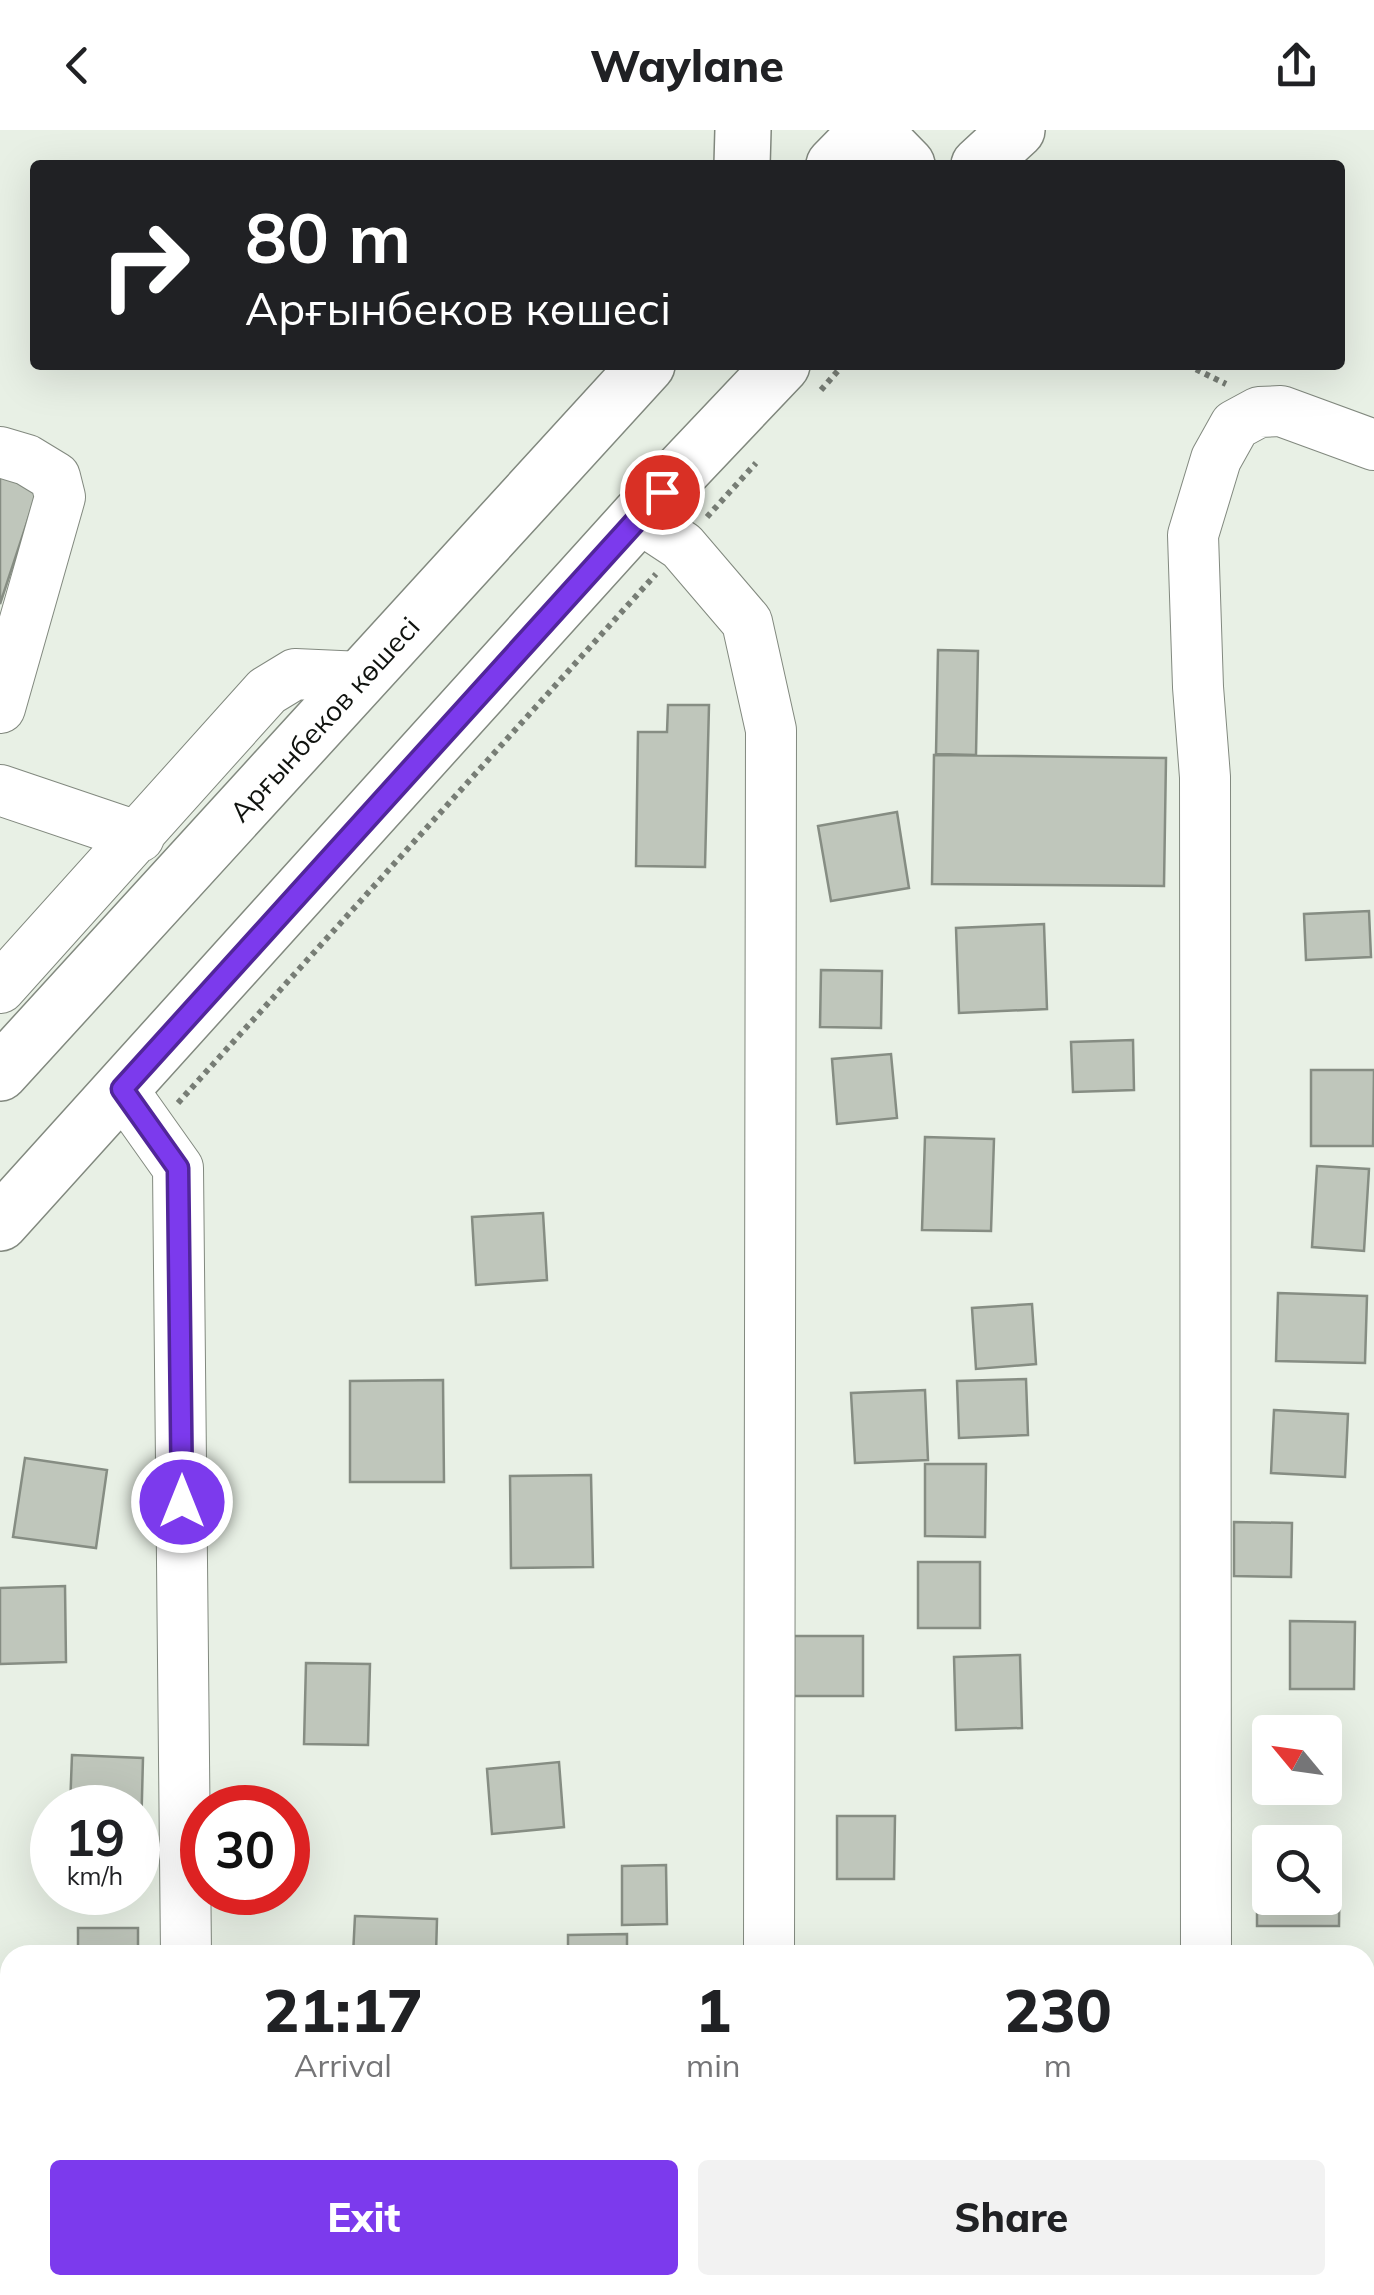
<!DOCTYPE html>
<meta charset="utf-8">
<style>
body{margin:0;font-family:Mulish,sans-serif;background:#f2f2f2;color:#202124;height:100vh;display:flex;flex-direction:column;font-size:38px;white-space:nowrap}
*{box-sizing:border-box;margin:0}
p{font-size:32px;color:#757577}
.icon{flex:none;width:55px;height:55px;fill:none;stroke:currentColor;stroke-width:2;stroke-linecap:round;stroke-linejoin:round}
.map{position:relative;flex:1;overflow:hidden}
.sheet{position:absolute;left:0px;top:1815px;width:1375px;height:350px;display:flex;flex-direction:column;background:#fff;border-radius:30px 30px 0 0;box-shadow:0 10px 40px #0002}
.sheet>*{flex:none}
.hud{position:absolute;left:30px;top:30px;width:1315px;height:210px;border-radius:10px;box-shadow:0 10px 40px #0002;background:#202124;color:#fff;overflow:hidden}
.needle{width:65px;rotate:299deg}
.buttons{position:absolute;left:1252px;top:1585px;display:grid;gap:20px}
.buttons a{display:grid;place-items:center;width:90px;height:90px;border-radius:10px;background:#fff;box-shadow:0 10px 40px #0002;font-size:50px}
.speed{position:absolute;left:30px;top:1655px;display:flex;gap:20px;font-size:50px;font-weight:700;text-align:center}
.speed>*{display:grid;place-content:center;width:130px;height:130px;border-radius:50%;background:#fff;box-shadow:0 10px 40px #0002;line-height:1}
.speed small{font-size:25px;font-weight:400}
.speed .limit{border:15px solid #d22;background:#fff;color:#111}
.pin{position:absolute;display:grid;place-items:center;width:85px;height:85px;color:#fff;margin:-42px;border:5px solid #fff;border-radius:50%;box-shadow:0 2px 10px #0007}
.me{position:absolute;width:110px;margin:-55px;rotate:0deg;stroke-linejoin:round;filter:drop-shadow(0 0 8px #0008)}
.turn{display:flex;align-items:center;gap:35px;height:210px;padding:0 50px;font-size:45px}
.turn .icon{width:130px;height:130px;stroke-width:2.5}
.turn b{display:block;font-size:70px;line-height:85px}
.eta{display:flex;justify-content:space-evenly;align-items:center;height:170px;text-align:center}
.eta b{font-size:60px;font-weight:800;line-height:70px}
.primary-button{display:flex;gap:20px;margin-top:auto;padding:20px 50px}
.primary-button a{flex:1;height:115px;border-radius:10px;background:#7c3aed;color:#fff;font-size:40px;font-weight:800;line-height:115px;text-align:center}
.primary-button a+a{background:#f2f2f2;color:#202124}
header{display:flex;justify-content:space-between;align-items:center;height:130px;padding:0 50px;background:#fff;font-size:45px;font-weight:800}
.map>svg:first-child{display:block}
.building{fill:#bfc6bb;stroke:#868d83;stroke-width:2.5}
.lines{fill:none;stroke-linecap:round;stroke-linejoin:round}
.minor-casing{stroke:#82897f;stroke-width:52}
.major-casing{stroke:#82897f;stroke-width:58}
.path{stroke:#777d75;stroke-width:6;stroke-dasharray:5 5;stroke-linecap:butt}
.minor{stroke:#fff;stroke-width:50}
.major{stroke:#fff;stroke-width:55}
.route-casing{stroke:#51269a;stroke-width:25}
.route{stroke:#7c3aed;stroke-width:18}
.labels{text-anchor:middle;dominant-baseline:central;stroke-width:10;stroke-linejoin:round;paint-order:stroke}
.street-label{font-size:28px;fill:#10130f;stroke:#fff}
</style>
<header><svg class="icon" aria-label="back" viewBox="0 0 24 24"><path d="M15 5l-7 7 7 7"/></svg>Waylane<svg class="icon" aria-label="share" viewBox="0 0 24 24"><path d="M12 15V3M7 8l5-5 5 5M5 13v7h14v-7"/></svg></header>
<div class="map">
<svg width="1374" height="2165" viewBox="0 0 1374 2165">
<rect width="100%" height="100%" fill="#e8f0e5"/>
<path class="building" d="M0,343L39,356L0,474Z
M938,520L978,521L976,625L936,624Z
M668,575H709L705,737L636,736L638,602H667Z
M934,625L1166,628L1164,756L932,754Z
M897,682L909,758L831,771L818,696Z
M1369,781L1371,827L1306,830L1304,784Z
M1044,794L1047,879L959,883L956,798Z
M821,840L882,841L881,898L820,897Z
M1133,910L1134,960L1073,962L1071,912Z
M891,924L897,988L837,994L832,929Z
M1311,940H1374L1373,1016H1311Z
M925,1007L994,1009L991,1101L922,1100Z
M1317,1036L1369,1039L1364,1121L1312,1117Z
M543,1083L547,1150L476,1155L472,1087Z
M1278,1163L1367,1166L1365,1233L1276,1231Z
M1032,1174L1036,1234L976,1239L972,1178Z
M1026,1249L1028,1305L959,1308L957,1251Z
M443,1250L444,1352H350V1251Z
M925,1260L928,1330L855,1333L851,1263Z
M1274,1280L1348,1284L1345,1347L1271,1343Z
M25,1328L107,1340L96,1418L13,1407Z
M925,1334H986L985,1407L925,1406Z
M591,1345L593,1437L511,1438L510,1346Z
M1234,1392L1292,1393L1291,1447L1234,1446Z
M918,1432H980V1498H918Z
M65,1456L66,1532L0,1534V1458Z
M1290,1491L1355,1492L1354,1559H1290Z
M794,1506H863V1566H794Z
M1020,1525L1022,1598L956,1600L954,1527Z
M306,1533L370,1534L368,1615L304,1614Z
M72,1625L143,1628L141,1705L138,1704V1678H70Z
M559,1632L564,1697L492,1704L487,1639Z
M837,1686H895L894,1749H837Z
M1257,1717H1270V1768H1325V1717H1340L1339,1796H1257Z
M666,1735L667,1794L622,1795V1736Z
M355,1786L437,1789L436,1825H353Z
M78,1798H138V1825H78Z
M627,1804V1825H568V1805Z
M1374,2034V2093L1365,2094V2035Z
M1365,2118L1374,2119V2165H1325L1326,2155H1365Z
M0,2134L9,2135L8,2165H0Z
M218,2155H333V2165H218Z
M872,2155H928V2165H873Z"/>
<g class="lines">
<defs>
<path id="minor" d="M0,322L27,330L55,347L60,367L0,578
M638,387L682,416L747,492L771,600L769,1825
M0,660L139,707
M0,858L267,561L295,544L362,547
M122,959L178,1038L186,1825
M1206,1825L1205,647L1198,557L1193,405L1216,329L1235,295L1259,282L1281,281L1374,315
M188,2155V2165
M1206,2155V2165
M769,2165V2155"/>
<g id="major">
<path d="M873,0L907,35"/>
<path d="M742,35L743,0"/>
<path d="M834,35L868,0"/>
<path d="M979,35L1017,0"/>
<path id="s1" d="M0,943L647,235"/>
<path d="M0,1093L638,387L782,235"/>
</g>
</defs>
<use href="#minor" class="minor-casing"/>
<use href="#major" class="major-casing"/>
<path class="path" d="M1187,235L1226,254
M821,260L843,235
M707,387L756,333
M178,973L656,444"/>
<use href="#minor" class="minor"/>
<use href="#major" class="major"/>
</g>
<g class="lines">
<defs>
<path id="route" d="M182,1372L178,1038L122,959L662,362"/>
</defs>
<use href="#route" class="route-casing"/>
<use href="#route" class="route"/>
</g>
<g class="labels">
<g class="street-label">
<text stroke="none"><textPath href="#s1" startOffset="480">Арғынбеков көшесі</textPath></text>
</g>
</g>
</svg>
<div class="buttons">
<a><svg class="needle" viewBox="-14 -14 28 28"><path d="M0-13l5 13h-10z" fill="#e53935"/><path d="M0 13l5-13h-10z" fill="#757577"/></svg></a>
<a><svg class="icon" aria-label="search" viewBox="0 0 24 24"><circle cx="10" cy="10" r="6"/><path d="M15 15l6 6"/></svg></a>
</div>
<div class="speed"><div>19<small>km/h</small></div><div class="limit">30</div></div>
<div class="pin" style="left:662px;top:362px;background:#d93025"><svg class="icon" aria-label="arrive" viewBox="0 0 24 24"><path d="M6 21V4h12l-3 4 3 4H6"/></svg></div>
<svg class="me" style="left:182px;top:1372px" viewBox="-20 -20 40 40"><circle r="17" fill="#7c3aed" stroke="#fff" stroke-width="3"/><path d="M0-11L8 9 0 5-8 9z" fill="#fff"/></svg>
<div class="hud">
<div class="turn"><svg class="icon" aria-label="right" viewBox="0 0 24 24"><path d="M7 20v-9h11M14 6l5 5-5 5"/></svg><div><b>80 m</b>Арғынбеков көшесі</div></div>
</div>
<section class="sheet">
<div class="eta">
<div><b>21:17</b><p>Arrival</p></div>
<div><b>1</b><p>min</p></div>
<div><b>230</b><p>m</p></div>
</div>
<div class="primary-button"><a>Exit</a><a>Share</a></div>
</section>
</div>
